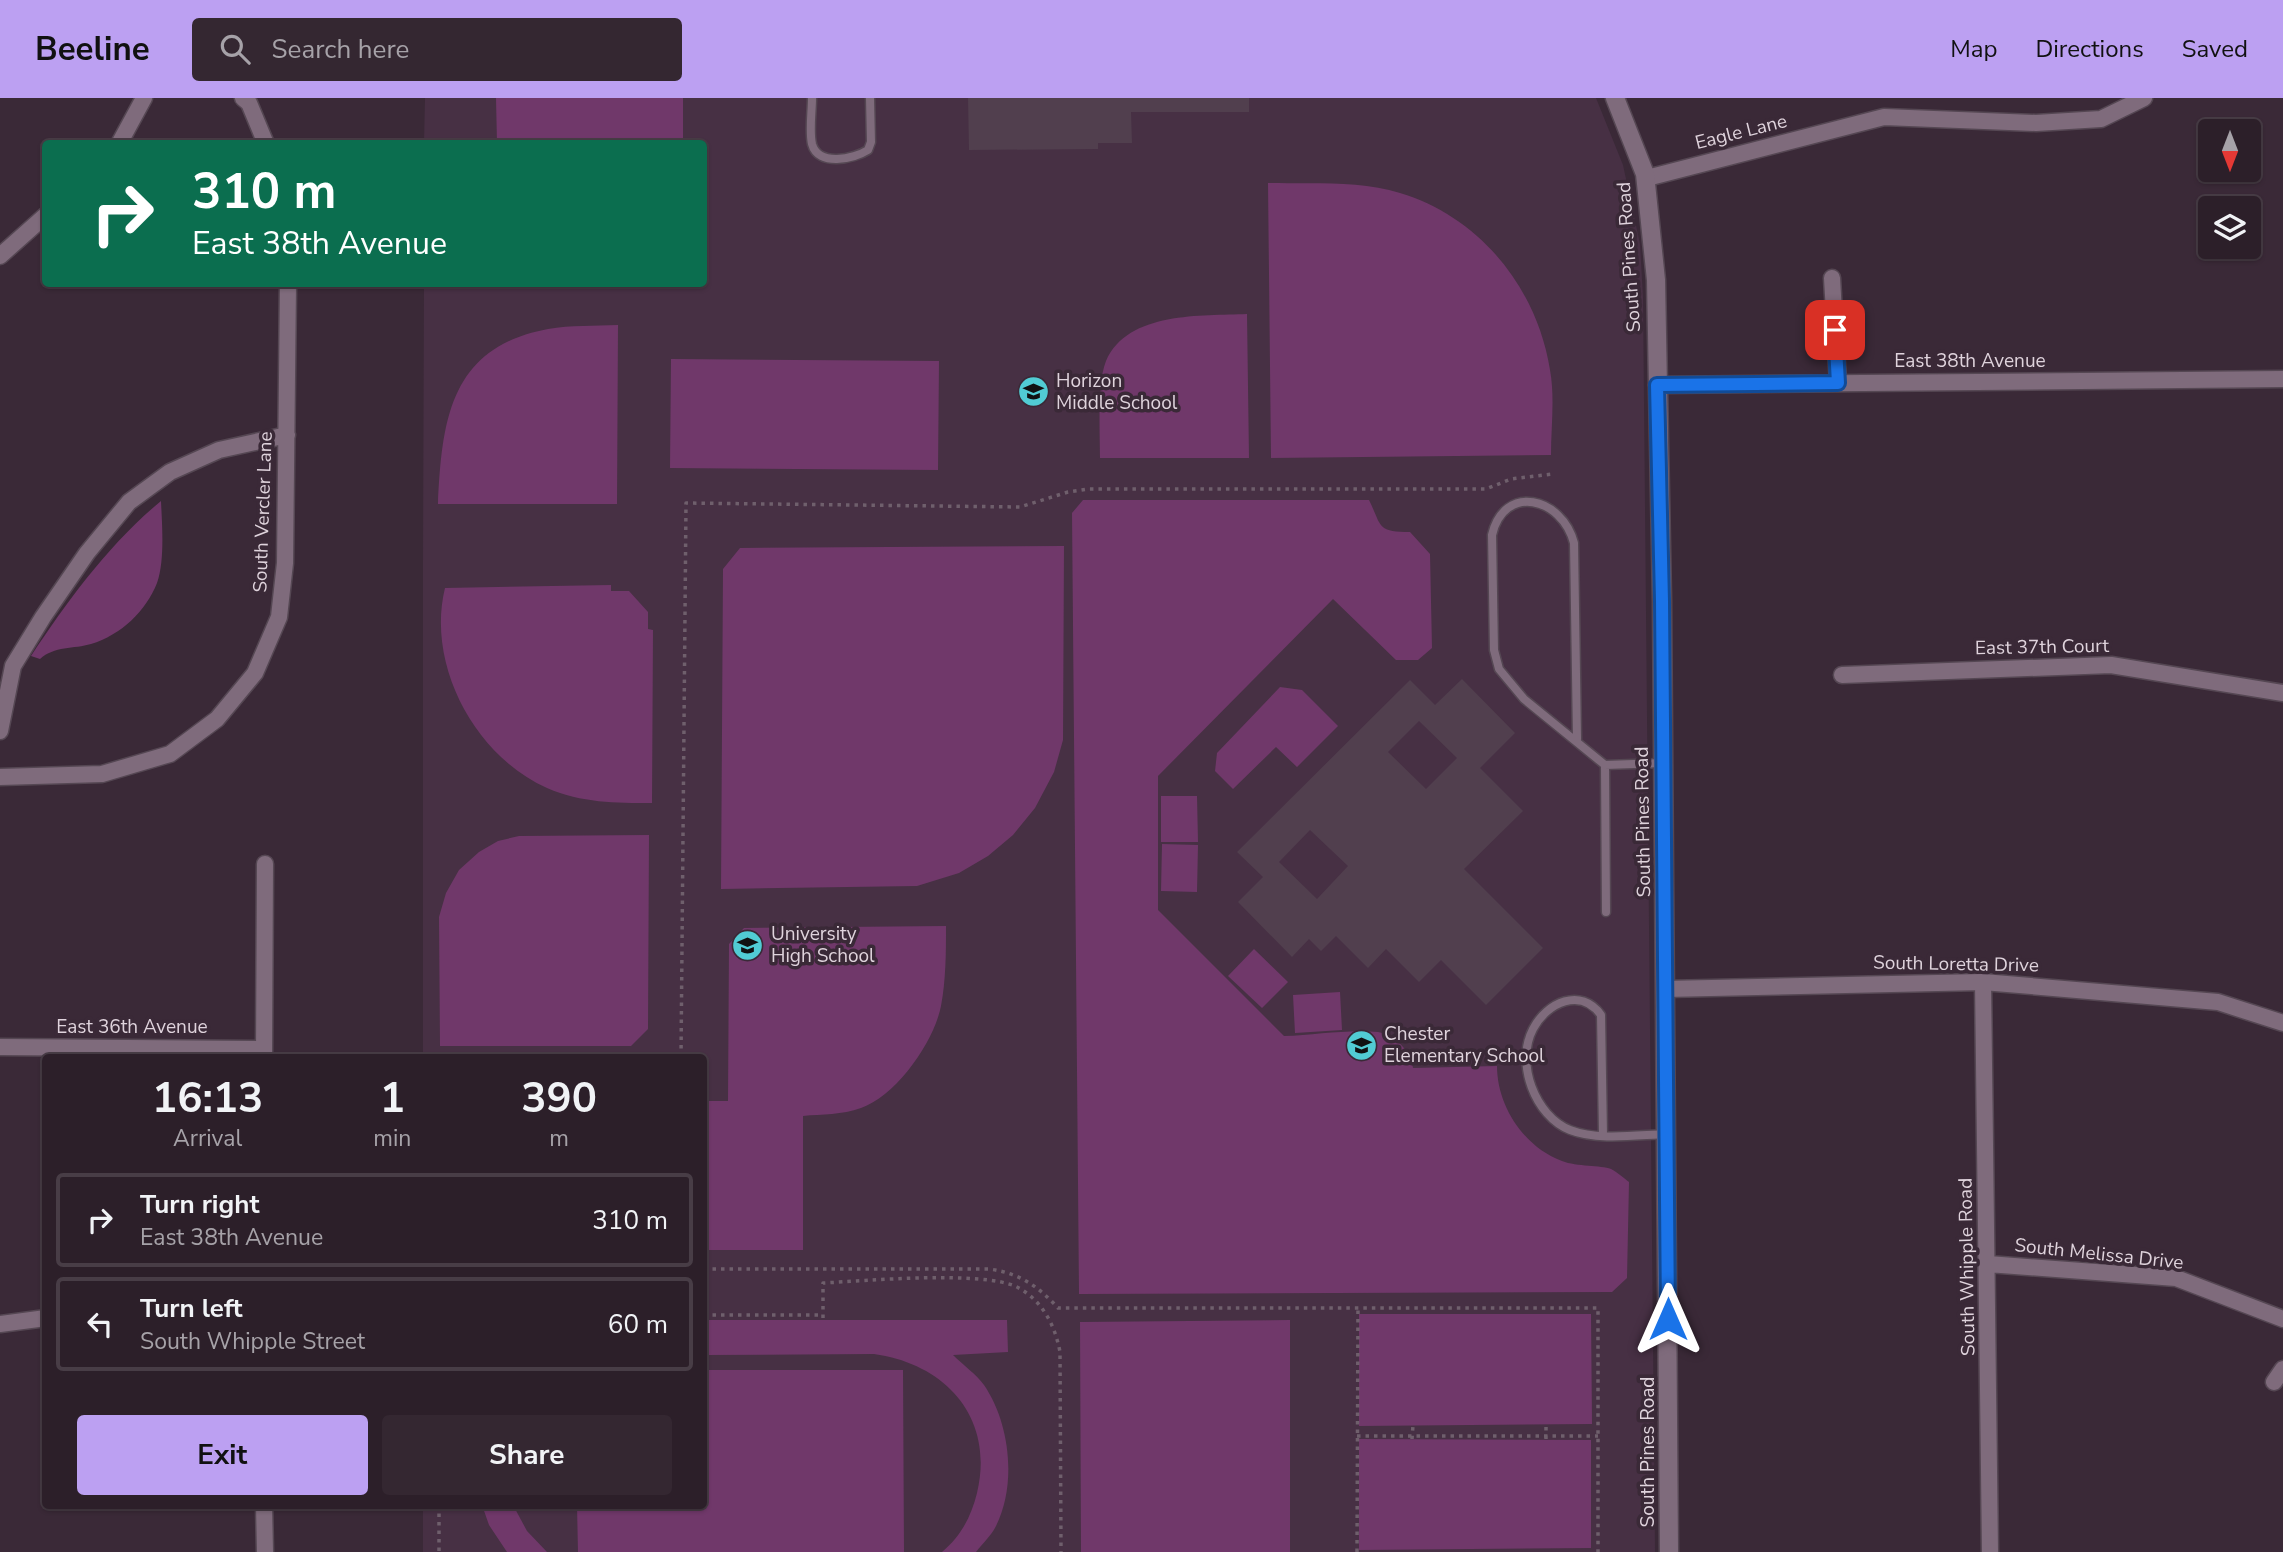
<!DOCTYPE html>
<style>
body{margin:0;font-family:"Nunito Sans",sans-serif;background:#342731;color:#f1f3f6;height:100vh;display:flex;flex-direction:column;font-size:26px;white-space:nowrap}
*{box-sizing:border-box;margin:0}
p{font-size:23px;color:#a6a2a8}
.icon{flex:none;width:38px;height:38px;fill:none;stroke:currentColor;stroke-width:2;stroke-linecap:round;stroke-linejoin:round}
.map{position:relative;flex:1;overflow:hidden}
.side{position:absolute;left:42px;top:956px;width:665px;height:455px;display:flex;flex-direction:column;background:#2c1f29;border-radius:7px;box-shadow:0 2px 5px #0004,0 0 0 2px #483d46}
.side>*{flex:none}
.banner{position:absolute;left:42px;top:42px;width:665px;height:147px;border-radius:7px;box-shadow:0 2px 5px #0004,0 0 0 2px #483d46;background:#0b6e4f;color:#fff;overflow:hidden}
.needle{width:46px;rotate:180deg}
.buttons{position:absolute;left:2198px;top:21px;display:grid;gap:14px}
.buttons a{display:grid;place-items:center;width:63px;height:63px;border-radius:7px;background:#2c1f29;box-shadow:0 2px 5px #0004,0 0 0 2px #483d46;font-size:35px}
.pin{position:absolute;display:grid;place-items:center;width:60px;height:60px;color:#fff;margin:-30px;border-radius:14px;box-shadow:0 4px 10px #0006}
.me{position:absolute;width:77px;margin:-38px;rotate:0deg;stroke-linejoin:round;filter:drop-shadow(0 0 5px #0008)}
.turn{display:flex;align-items:center;gap:24px;height:147px;padding:0 35px;font-size:32px}
.turn .icon{width:91px;height:91px;stroke-width:2.5}
.turn b{display:block;font-size:49px;line-height:60px}
.eta{display:flex;justify-content:space-evenly;align-items:center;height:119px;text-align:center}
.eta b{font-size:42px;font-weight:700;line-height:49px}
.cta{display:flex;gap:14px;margin-top:auto;padding:14px 35px}
.cta a{flex:1;height:80px;border-radius:7px;background:#bca0f2;color:#111;font-size:28px;font-weight:700;line-height:80px;text-align:center}
.cta a+a{background:#342731;color:#f1f3f6}
ul{padding:0;list-style:none}
li{display:flex;align-items:center;gap:21px;height:94px;margin:0 14px 10px;padding:0 21px;border:4px solid #483d46;border-radius:7px}
li div{flex:1}
li b{display:block;font-size:26px}
li em{font-style:normal}
header{display:flex;align-items:center;gap:42px;box-sizing:border-box;height:98px;padding:0 35px;background:#bca0f2;color:#111}
header strong{font-size:33px}
nav{display:flex;gap:38px;margin-inline-start:auto;font-size:24px}
.search{width:490px;height:63px;background:#342731;display:flex;align-items:center;gap:18px;box-sizing:border-box;padding:0 24px;border-radius:7px;color:#a6a2a8;font-size:26px}
.map>svg:first-child{display:block}
.built{fill:#473044}
.green{fill:#70386a}
.building{fill:#513f4e;fill-rule:evenodd}
.lines{fill:none;stroke-linecap:round;stroke-linejoin:round}
.service-casing{stroke:#554753;stroke-width:11}
.minor-casing{stroke:#554753;stroke-width:19}
.tertiary-casing{stroke:#554753;stroke-width:21}
.path{stroke:#6f5f6c;stroke-width:3.5;stroke-dasharray:3.5 5;stroke-linecap:butt}
.service{stroke:#7f6b7c;stroke-width:8}
.minor{stroke:#7f6b7c;stroke-width:16}
.tertiary{stroke:#7f6b7c;stroke-width:18}
.route-casing{stroke:#114b97;stroke-width:18}
.route{stroke:#1a73e8;stroke-width:12}
.labels{text-anchor:middle;dominant-baseline:central;stroke-width:7;stroke-linejoin:round;paint-order:stroke}
.street-label{font-size:19px;fill:#dfd3dc;stroke:#3a2937}
.poi-label{font-size:19px;fill:#dfd3dc;stroke:#3a2937;text-anchor:start}
</style>
<header>
<strong>Beeline</strong>
<div class="search"><svg class="icon" aria-label="search" viewBox="0 0 24 24"><circle cx="10" cy="10" r="6"/><path d="M15 15l6 6"/></svg>Search here</div>
<nav><a>Map</a><a>Directions</a><a>Saved</a></nav>
</header>
<div class="map">
<svg width="2283" height="1454" viewBox="0 0 2283 1454">
<rect width="100%" height="100%" fill="#3a2937"/>
<path class="built" d="M425,0H1596L1623,67L1640,146L1643,199L1655,1454H423V1407H704V959H423V463L424,186H704V46L424,45Z"/>
<path class="green" d="M496,0H683V45H497Z
M1268,85C1311,86 1359,82 1400,95C1480,119 1537,190 1550,272C1555,299 1551,330 1551,357L1271,360Z
M1247,216L1249,360H1100C1100,335 1097,285 1106,263C1128,213 1202,218 1247,216Z
M618,227L617,406H438C442,322 450,249 548,231C571,227 595,228 618,227Z
M671,261L939,263L938,372L670,370Z
M1083,402H1369C1382,428 1376,434 1410,434L1430,456L1432,550L1418,562H1396L1333,501L1158,678V812L1284,938C1315,937 1348,931 1378,934C1396,937 1411,954 1413,970L1497,968C1497,1008 1524,1049 1562,1063C1577,1069 1601,1067 1611,1071C1617,1074 1624,1080 1629,1084L1627,1180L1612,1194L1079,1196L1072,415Z
M161,403C162,426 165,463 157,485C146,513 121,537 91,546C74,551 54,548 40,561L31,558C68,502 110,445 161,403Z
M1064,448L1063,642L1054,674L1035,710L1013,737L988,758L959,775L917,788L721,791L723,471L740,450Z
M611,487V493H629L648,514V531L653,532L652,705C615,705 582,705 547,690C475,658 426,567 445,490Z
M1280,589L1302,592L1338,628L1297,669L1276,649L1233,691L1215,673L1217,655Z
M1161,698H1197L1198,744H1161Z
M649,737L648,931L631,948H440L439,819L446,795L459,772L479,754L498,743L519,738Z
M1162,746L1198,747L1197,794L1161,793Z
M946,828C946,854 946,882 941,908C934,944 896,998 861,1010C842,1017 822,1016 803,1018V1152H704V1003H728L729,846L744,830Z
M1254,851L1288,884L1262,910L1228,878Z
M1340,894L1342,932L1295,935L1293,897Z
M1359,1216H1591L1592,1326L1359,1328Z
M704,1222H1007L1008,1254L953,1257C963,1267 976,1276 984,1287C1010,1325 1017,1386 996,1428C991,1438 982,1446 976,1454H942C961,1438 971,1419 977,1395C995,1320 946,1266 874,1256L704,1257Z
M1290,1222V1454H1081L1080,1224Z
M704,1272H903L904,1454H578L577,1407H704Z
M1359,1341L1591,1342V1450L1359,1452Z
M482,1407H513L527,1433L547,1454H507L489,1427Z"/>
<path class="building" d="M968,0H1249V14H1131L1132,45H1098V51L969,52Z
M1462,581L1515,635L1480,670L1523,713L1464,771L1543,850L1486,907L1441,862L1419,884L1386,851L1368,870L1336,838L1321,853L1309,841L1292,859L1238,804L1263,779L1237,754L1410,582L1435,607ZM1419,623L1457,660L1426,691L1388,654ZM1310,732L1348,768L1317,801L1279,764Z"/>
<g class="lines">
<defs>
<path id="service" d="M812,0C812,14 809,33 812,46C818,69 854,61 868,52L871,44L870,0
M1577,641L1574,445C1562,399 1504,385 1492,437L1494,552L1499,571L1524,601L1605,667L1663,665
M1605,667L1606,814
M1603,1037L1601,917C1581,889 1547,904 1533,931C1515,965 1535,1018 1570,1032C1598,1043 1637,1037 1667,1036"/>
<path id="minor" d="M243,0L249,5L266,46
M119,46L144,0
M1645,76L1647,80L1884,19L2036,25L2101,21L2144,0
M0,158L46,117
M1832,180L1838,285
M1657,287L2283,281
M1842,577L2111,567L2283,595
M0,633L13,568L43,519L87,455L129,404L170,374L219,352L287,337
M0,679L102,676L170,656L217,621L255,575L279,519L285,465L288,186
M1983,884L1990,1454
M1665,891L1983,884L2218,904L2283,925
M0,949L264,951
M264,959L265,766
M1988,1166L2176,1180L2283,1221
M0,1226L46,1220
M2274,1284L2283,1271
M264,1407L265,1454"/>
<path id="tertiary" d="M1615,0L1645,76L1656,182L1662,503L1669,1454"/>
</defs>
<use href="#service" class="service-casing"/>
<use href="#minor" class="minor-casing"/>
<use href="#tertiary" class="tertiary-casing"/>
<path class="path" d="M681,959L686,405L1020,409L1068,394L1088,391H1486L1511,381L1553,376
M704,1171H989C1019,1175 1038,1188 1058,1210H1598V1454
M704,1217H823
M823,1220V1185C865,1183 982,1172 1017,1189C1042,1202 1055,1227 1060,1254L1061,1454
M1357,1338H1598
M1412,1341L1413,1327
M1546,1341V1326
M439,1407V1454
M1357,1454L1358,1208"/>
<use href="#service" class="service"/>
<use href="#minor" class="minor"/>
<use href="#tertiary" class="tertiary"/>
</g>
<g class="lines">
<defs>
<path id="route" d="M1668,1221L1662,503L1657,287L1838,285L1835,232"/>
</defs>
<use href="#route" class="route-casing"/>
<use href="#route" class="route"/>
</g>
<defs>
<symbol id="school-disc" viewBox="-11 -11 22 22"><circle r="9.5" fill="#51ccd4" stroke="#3a2937"/><path d="M0-5L7-2L0 1L-7-2ZM-4 1L0 2.5L4 1V4Q0 6-4 4Z" fill="#111"/></symbol>
</defs>
<g fill-rule="evenodd">
<use href="#school-disc" x="1016" y="276" width="35" height="35"/>
<use href="#school-disc" x="730" y="830" width="35" height="35"/>
<use href="#school-disc" x="1344" y="930" width="35" height="35"/>
</g>
<g class="labels">
<g class="street-label">
<text transform="translate(1741 34) rotate(-14)">Eagle Lane</text>
<text transform="translate(1629 159) rotate(-94)">South Pines Road</text>
<text x="1970" y="263">East 38th Avenue</text>
<text transform="translate(263 414) rotate(-88)">South Vercler Lane</text>
<text transform="translate(2042 549) rotate(-1)">East 37th Court</text>
<text transform="translate(1643 724) rotate(-91)">South Pines Road</text>
<text transform="translate(1956 866) rotate(1)">South Loretta Drive</text>
<text x="132" y="929">East 36th Avenue</text>
<text transform="translate(2099 1156) rotate(6)">South Melissa Drive</text>
<text transform="translate(1967 1169) rotate(-91)">South Whipple Road</text>
<text transform="translate(1648 1354) rotate(-90)">South Pines Road</text>
</g>
<g class="poi-label">
<text x="1056" y="283">Horizon<tspan x="1056" dy="22">Middle School</tspan></text>
<text x="771" y="836">University<tspan x="771" dy="22">High School</tspan></text>
<text x="1384" y="936">Chester<tspan x="1384" dy="22">Elementary School</tspan></text>
</g>
</g>
</svg>
<div class="buttons">
<a><svg class="needle" viewBox="-14 -14 28 28"><path d="M0-13l5 13h-10z" fill="#e53935"/><path d="M0 13l5-13h-10z" fill="#a6a2a8"/></svg></a>
<a><svg class="icon" aria-label="layers" viewBox="0 0 24 24"><path d="M12 4l9 5-9 5-9-5zM3 14l9 5 9-5"/></svg></a>
</div>
<div class="pin" style="left:1835px;top:232px;background:#d93025"><svg class="icon" aria-label="arrive" viewBox="0 0 24 24"><path d="M6 21V4h12l-3 4 3 4H6"/></svg></div>
<svg class="me" style="left:1668px;top:1221px" viewBox="-20 -20 40 40"><path d="M0-17L14 15 0 8-14 15z" fill="#1a73e8" stroke="#fff" stroke-width="4"/></svg>
<div class="banner">
<div class="turn"><svg class="icon" aria-label="right" viewBox="0 0 24 24"><path d="M7 20v-9h11M14 6l5 5-5 5"/></svg><div><b>310 m</b>East 38th Avenue</div></div>
</div>
<section class="side">
<div class="eta">
<div><b>16:13</b><p>Arrival</p></div>
<div><b>1</b><p>min</p></div>
<div><b>390</b><p>m</p></div>
</div>
<ul>
<li><svg class="icon" aria-label="right" viewBox="0 0 24 24"><path d="M7 20v-9h11M14 6l5 5-5 5"/></svg><div><b>Turn right</b><p>East 38th Avenue</p></div><em>310 m</em></li>
<li><svg class="icon" aria-label="left" viewBox="0 0 24 24"><path d="M17 20v-9H6M10 6l-5 5 5 5"/></svg><div><b>Turn left</b><p>South Whipple Street</p></div><em>60 m</em></li>
</ul>
<div class="cta"><a>Exit</a><a>Share</a></div>
</section>
</div>
